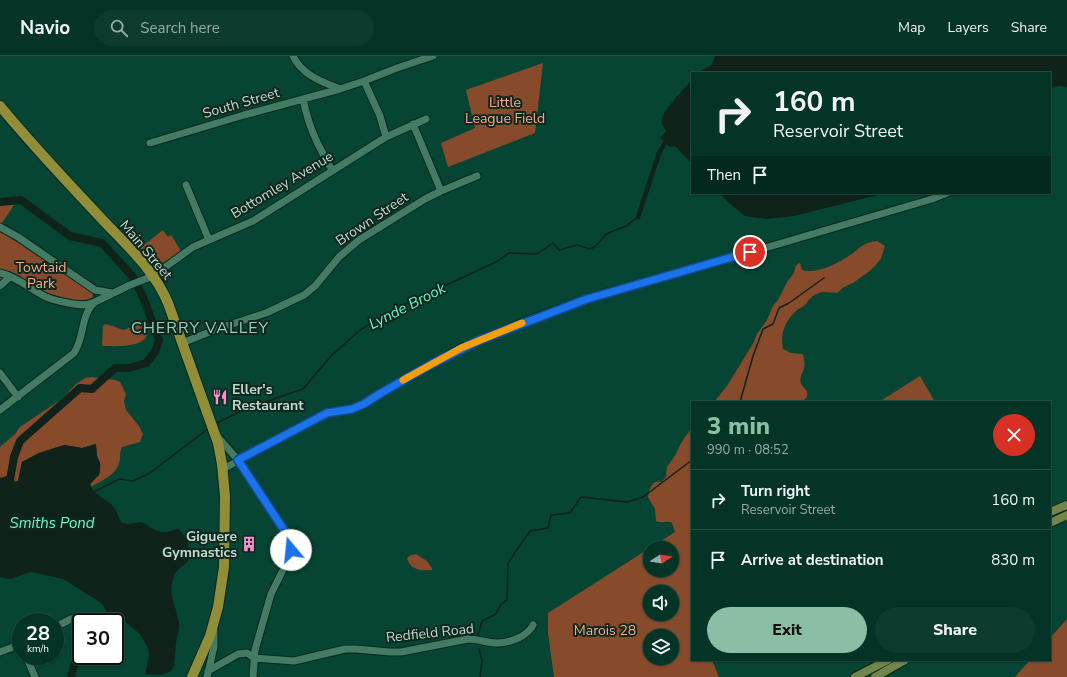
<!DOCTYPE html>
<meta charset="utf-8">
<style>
body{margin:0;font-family:"Nunito Sans",sans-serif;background:#0d3c2e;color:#f1f3f6;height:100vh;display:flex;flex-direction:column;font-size:15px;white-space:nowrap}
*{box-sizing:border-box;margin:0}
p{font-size:13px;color:#97aaa7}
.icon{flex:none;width:22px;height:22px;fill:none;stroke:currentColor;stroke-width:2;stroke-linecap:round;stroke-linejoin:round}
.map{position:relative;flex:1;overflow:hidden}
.panel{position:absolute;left:691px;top:345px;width:360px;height:260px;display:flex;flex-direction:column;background:#043426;border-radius:0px;box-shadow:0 1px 3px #0004,0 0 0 1px #254f43}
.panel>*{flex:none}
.top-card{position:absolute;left:691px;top:16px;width:360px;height:122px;border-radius:0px;box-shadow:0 1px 3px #0004,0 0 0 1px #254f43;background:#043426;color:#f1f3f6;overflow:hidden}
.needle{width:26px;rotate:78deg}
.controls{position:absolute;left:643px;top:485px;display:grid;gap:8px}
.controls a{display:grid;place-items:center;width:36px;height:36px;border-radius:50%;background:#043426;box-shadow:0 1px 3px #0004,0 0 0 1px #254f43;font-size:20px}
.speed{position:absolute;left:12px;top:557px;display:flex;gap:8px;font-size:20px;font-weight:700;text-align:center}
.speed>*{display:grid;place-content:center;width:52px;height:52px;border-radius:50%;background:#043426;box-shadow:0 1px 3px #0004,0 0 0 1px #254f43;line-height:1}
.speed small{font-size:10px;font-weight:400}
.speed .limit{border:2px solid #111;border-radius:6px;background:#fff;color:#111}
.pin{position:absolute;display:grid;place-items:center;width:34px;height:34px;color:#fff;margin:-17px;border:2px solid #fff;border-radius:50%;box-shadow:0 1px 4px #0007}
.me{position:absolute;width:44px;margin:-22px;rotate:343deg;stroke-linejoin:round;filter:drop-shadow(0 0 3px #0008)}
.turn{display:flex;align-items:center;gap:14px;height:84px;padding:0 16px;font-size:18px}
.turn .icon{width:52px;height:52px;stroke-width:2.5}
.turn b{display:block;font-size:28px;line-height:34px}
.then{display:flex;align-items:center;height:38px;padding:0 16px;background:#0003;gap:8px;font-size:15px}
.round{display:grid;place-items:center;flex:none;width:42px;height:42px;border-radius:21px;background:#0d3c2e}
.headline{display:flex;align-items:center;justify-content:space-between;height:68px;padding:0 16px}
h1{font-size:24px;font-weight:800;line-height:30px;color:#8abfa5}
.cta{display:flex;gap:8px;margin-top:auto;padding:8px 16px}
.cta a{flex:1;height:46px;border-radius:24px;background:#8abfa5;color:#111;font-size:16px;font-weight:800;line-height:46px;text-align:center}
.cta a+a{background:#0d3c2e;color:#f1f3f6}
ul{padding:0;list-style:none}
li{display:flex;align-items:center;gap:12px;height:60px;padding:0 16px;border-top:1px solid #254f43}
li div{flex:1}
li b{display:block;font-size:15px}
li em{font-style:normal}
header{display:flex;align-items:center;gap:24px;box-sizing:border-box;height:56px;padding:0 20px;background:#043426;border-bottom:1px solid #254f43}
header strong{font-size:19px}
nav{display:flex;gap:22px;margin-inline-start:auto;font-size:14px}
.search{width:280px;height:36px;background:#0d3c2e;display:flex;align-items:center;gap:10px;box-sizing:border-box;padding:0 14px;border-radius:22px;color:#97aaa7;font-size:15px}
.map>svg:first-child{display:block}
.green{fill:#874a2b;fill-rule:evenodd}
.water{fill:#0f231b}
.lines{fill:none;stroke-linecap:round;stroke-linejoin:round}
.stream{stroke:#0f231b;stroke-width:1.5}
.canal{stroke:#0f231b;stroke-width:4.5}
.river{stroke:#0f231b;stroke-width:8}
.minor-casing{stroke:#0a281d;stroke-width:9}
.major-casing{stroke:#0a281d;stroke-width:10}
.highway-casing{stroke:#0a281d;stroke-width:12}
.minor{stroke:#437b65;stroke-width:7}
.major{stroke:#72864b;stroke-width:8}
.highway{stroke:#918e3a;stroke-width:10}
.route-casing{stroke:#114b97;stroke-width:10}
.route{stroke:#1a73e8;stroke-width:7}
.slow{stroke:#f59e0b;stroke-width:7}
.labels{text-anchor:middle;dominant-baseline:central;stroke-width:4;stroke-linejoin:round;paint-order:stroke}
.park-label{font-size:14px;fill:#faaa82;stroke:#0f271e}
.street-label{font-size:14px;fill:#bfdbce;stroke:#0f271e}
.poi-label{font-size:14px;font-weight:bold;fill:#bfdbce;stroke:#0f271e;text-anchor:start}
.water-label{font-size:15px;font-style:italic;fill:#68fac7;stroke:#0f271e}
.quarter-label{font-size:16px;letter-spacing:1px;fill:#95ceb6;stroke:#0f271e}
</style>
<header>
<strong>Navio</strong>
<div class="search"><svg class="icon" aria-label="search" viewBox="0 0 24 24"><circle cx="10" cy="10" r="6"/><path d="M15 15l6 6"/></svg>Search here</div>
<nav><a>Map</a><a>Layers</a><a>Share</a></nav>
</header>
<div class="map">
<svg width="1067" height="621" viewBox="0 0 1067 621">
<rect width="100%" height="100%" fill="#064533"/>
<path class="green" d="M543,7L535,77L448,111L441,87L475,72L466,34Z
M16,146L0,170V148Z
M163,174L168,181L171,179L181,195L159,210H156L140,192Z
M0,175L92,236L93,240L89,245L82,246L44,238L32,231L20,220L10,215L0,224Z
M877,185L885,190L881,203L871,214L853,227L844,231L837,237C831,237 824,235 819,237C812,239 809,244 805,249C803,251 799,252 797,254C785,265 780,277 783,293L791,297L803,298C804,304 806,310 803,315C799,325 799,327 807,335C808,341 806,343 800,346H714L727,330L754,286L757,278L767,264L773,250L778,244L787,226L794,217L796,209L800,207L802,214C816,218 835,209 847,201C859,194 862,186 877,185Z
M137,267L141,268L146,271C146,275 148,278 146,281C140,292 113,290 102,290L103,270L105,268L113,270L123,274L132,271Z
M920,320L935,346H879Z
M91,321L115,324L120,326L126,338L124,345L126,354L139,370L143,378L140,386L122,391C119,397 121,402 119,407C116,419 101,425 91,431V427C96,420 102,417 100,407C99,404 98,404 97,401C96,397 97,392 95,388L82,392L64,389L39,397L22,406L18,425L13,426L8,421L0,422V391L15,378L20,371L63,342L76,328L85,322Z
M692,372V604H712L719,621H554L548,577V557L675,476L672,467C667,464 662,468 656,465L655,453L648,441C649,434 652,423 661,426L666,421L667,411L676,398L680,389L685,381ZM650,492H672V514H650ZM650,536H672V558H650ZM650,580H672V602H650Z
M416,498L427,505L432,512V514C421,515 410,514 407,502L411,499Z
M1067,563V621H1015L1030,604H1050V582Z"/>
<path class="water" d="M715,0H1067V31L1059,30L1050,33V17H699L701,14L711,10Z
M692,24V108L676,91L674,90L670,91L660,82L666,75C663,71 661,68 662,63C662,56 686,30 692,24Z
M719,137H886L794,160L767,163L745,160L729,147Z
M96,388L97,400L100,407V416L99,419L90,428L94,436L111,448L117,456L120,464L123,467L128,468L142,466L155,474L161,476H167L178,473C187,481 192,494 188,505C180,514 175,512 172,527C169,542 178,554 179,568C180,574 177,581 176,587C173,611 180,621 146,618V614L149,599L148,592L140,578L124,565H120L115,567L104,566C108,558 107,554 101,547L63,523L31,516L10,523L0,521V422L7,420L13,426L18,425L22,406L39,397L64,389L82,392Z"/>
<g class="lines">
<path class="stream" d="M740,346L753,300L763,273L773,268L779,252L789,247L824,222
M215,368L247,352L303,333L332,299L360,274L399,251L496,206L509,197L537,198L553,187L559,194L577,189L590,193L596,190L606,178L626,170L638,161
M93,437L94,436L119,423L133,425L150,417L209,372
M478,579L482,565L496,558L501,548L507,544L508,507L530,475L548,472L551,459L570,457L581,441L628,446L643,441L692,404
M479,593L482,604L480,621"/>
<path class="canal" d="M638,161L659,97L665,87"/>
<path class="river" d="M0,146L21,144L70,180L102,187L133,221L143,241L159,284L155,296L146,307L129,312H115L92,333L80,332L20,385L14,401L10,424L12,434
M71,621L75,606L81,598"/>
<defs>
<path id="minor" d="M293,0C302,19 322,26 340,33L364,25L380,60L386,81
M364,25L397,12L433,0
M303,43C309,72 317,88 332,114
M413,68L441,135
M150,87L244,59L340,33
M186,129L209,184
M0,171L18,181L95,234L112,237
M0,217C17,221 29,232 44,240C51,244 60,245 68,247C78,249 85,250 95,246
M0,230L10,221
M182,287L217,273L266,257L304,239L315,230L339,201L359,184L425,143L441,135L477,120
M0,317L18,341
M0,354L74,297C85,281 80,259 95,246L130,229L153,220L193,191L253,165L386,81L426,63
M217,380L238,404L259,436L286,477L291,491L289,502L271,538L255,594L253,621
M223,413L318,361L328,356L352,353L364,349L381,337L461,292L526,265L577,246L614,234L710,208L932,143L947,137
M55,571L71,563
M0,596L21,588
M26,600L35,621
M208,615L238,598L247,597L254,602L294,605L345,593H356L390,596H401L468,583C478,583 487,587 497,587C509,587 527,581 533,569
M207,621L214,591V574"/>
<path id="major" d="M1050,456L1067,449
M1050,467L1067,459
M855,621L888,604
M875,621L905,604"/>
<path id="highway" d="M0,50C32,89 66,125 100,161C125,188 154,213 168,247L218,387L222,408L225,440L224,511L218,551L210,580L192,621"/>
</defs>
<use href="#minor" class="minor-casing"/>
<use href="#major" class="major-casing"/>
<use href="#highway" class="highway-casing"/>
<use href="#minor" class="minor"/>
<use href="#major" class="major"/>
<use href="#highway" class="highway"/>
</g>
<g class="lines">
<defs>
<path id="route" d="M291,494L290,487L286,477L238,404L327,357L352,353L364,348L381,337L432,308L480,284L587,243L750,196"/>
</defs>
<use href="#route" class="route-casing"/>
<use href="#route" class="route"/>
<path class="slow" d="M403,324L461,292L522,267"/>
</g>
<defs>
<symbol id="restaurant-bare" viewBox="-9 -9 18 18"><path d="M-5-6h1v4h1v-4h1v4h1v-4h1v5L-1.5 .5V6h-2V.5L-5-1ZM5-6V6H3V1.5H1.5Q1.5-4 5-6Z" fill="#f98fc9" stroke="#0f271e" stroke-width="2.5" paint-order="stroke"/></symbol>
<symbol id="building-bare" viewBox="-9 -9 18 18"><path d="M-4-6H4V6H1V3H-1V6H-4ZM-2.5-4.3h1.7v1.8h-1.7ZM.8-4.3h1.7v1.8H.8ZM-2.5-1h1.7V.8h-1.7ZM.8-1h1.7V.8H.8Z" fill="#f98fc9" stroke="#0f271e" stroke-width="2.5" paint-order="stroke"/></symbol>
</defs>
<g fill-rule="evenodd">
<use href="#restaurant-bare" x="209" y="330" width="22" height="22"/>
<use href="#building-bare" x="238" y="477" width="22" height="22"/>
</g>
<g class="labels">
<g class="park-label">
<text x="505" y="46">Little<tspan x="505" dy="16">League Field</tspan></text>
<text x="41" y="211">Towtaid<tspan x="41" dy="16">Park</tspan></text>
<text x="605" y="574">Marois 28</text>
</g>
<g class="street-label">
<text transform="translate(241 47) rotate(-16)">South Street</text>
<text transform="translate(282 129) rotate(-31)">Bottomley Avenue</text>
<text transform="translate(372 163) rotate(-34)">Brown Street</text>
<text transform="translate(146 194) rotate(50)">Main Street</text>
<text transform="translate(430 577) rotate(-6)">Redfield Road</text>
</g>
<g class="poi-label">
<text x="232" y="333">Eller's<tspan x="232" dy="16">Restaurant</tspan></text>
<text x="237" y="480" text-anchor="end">Giguere<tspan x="237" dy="16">Gymnastics</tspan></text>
</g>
<g class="water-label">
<text transform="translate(407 250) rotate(-27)">Lynde Brook</text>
<text x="52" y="467">Smiths Pond</text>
</g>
<g class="quarter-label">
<text x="200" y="272">CHERRY VALLEY</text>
</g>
</g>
</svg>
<div class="controls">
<a><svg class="needle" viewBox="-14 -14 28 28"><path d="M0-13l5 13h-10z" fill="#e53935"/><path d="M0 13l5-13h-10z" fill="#97aaa7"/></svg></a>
<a><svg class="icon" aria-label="sound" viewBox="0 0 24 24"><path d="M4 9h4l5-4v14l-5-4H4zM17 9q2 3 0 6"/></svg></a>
<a><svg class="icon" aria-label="layers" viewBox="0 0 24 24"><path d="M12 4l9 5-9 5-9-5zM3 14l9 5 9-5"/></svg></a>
</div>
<div class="speed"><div>28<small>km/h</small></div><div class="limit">30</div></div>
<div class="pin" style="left:750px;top:196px;background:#d93025"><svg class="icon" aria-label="arrive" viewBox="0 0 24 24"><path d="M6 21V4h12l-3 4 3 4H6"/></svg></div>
<svg class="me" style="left:291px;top:494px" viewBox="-20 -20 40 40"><circle r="19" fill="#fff"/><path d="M0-13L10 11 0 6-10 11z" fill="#1a73e8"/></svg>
<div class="top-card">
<div class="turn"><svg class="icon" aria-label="right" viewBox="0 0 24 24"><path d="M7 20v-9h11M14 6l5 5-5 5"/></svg><div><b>160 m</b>Reservoir Street</div></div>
<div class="then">Then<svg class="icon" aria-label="arrive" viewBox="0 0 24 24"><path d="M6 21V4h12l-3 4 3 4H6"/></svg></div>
</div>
<section class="panel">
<div class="headline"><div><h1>3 min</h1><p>990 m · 08:52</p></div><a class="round" style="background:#d93025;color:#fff"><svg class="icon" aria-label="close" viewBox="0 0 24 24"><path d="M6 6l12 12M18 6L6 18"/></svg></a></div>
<ul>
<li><svg class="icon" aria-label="right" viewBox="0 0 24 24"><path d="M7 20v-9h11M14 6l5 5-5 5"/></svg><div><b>Turn right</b><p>Reservoir Street</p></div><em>160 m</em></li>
<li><svg class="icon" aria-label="arrive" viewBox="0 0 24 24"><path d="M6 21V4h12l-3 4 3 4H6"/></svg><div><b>Arrive at destination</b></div><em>830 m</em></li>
</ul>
<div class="cta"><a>Exit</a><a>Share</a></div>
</section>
</div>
